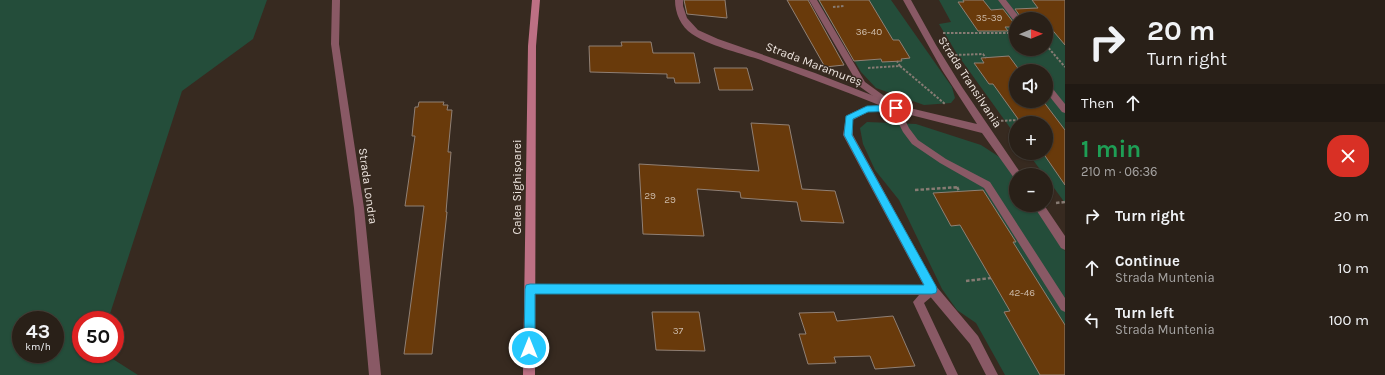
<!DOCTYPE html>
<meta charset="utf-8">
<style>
body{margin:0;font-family:Karla,sans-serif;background:#312821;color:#f1f3f6;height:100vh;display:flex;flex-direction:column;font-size:15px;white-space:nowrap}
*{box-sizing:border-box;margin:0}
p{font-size:13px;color:#a5a3a2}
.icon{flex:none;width:22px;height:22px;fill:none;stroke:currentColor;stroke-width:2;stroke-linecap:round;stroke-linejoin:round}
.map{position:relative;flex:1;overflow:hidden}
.sheet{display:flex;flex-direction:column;background:#292018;width:320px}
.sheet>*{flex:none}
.hud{background:#292018;color:#f1f3f6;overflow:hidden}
.needle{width:26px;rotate:89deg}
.fabs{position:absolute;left:1009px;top:12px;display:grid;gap:8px}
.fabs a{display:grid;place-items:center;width:44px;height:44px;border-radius:50%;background:#292018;box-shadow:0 1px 3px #0004,0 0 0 1px #453e37;font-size:20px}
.speed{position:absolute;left:12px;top:311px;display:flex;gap:8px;font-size:20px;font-weight:700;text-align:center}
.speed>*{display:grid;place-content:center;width:52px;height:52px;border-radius:50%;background:#292018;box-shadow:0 1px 3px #0004,0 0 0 1px #453e37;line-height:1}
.speed small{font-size:10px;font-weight:400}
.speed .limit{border:6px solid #d22;background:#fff;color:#111}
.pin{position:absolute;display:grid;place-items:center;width:34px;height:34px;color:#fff;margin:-17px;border:2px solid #fff;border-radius:50%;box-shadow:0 1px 4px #0007}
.me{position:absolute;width:44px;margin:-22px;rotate:0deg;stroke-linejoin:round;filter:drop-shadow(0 0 3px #0008)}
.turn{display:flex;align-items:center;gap:14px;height:84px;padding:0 16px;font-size:18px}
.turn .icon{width:52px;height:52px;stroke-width:2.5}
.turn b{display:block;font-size:28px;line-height:34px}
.then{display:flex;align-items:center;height:38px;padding:0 16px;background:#0003;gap:8px;font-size:15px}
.round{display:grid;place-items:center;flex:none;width:42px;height:42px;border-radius:16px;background:#312821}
.headline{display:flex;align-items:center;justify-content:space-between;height:68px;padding:0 16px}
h1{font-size:24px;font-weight:700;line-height:30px;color:#1e9e55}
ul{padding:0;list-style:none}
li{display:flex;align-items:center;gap:12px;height:52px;padding:0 16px}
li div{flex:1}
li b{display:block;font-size:15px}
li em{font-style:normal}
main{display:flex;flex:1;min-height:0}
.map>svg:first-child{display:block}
.green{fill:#244d3a;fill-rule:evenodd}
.building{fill:#693a0b;stroke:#908075}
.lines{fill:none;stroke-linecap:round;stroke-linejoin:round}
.path-far1{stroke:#877b73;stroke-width:2;stroke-dasharray:2.5 1.5;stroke-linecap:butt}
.path{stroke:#877b73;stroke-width:2.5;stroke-dasharray:3.5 2;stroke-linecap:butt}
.service{fill:#895965;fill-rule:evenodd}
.minor{fill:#895965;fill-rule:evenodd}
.secondary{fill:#bd7084;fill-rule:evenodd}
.route{fill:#26c9fe;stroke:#1983a5}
.labels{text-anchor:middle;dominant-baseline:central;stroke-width:3;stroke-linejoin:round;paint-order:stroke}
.number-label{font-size:10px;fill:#ccbaa9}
.street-label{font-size:12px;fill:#ede4de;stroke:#372a20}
</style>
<main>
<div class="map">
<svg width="1065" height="375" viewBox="0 0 1065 375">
<rect width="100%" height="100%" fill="#372a20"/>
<path class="green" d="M0,0H267L253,39L182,91L108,320H81V354H105L138,375H0ZM21,320H55V354H21Z
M818,0H891L952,87L955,98L951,103L924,105L876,88L861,72Z
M939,0H1065V203L1046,177V175H1044L1028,153H1046V123H1016V136L957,54L939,24L951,22ZM1016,19H1046V49H1016ZM1016,71H1046V101H1016Z
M867,122L916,124L981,145L1001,158L1016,177V205H1035L1065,251V375H1005L976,323L957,310L942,289L899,200L875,170L863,144L860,128Z"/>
<path class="building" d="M684,0H725L727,18L687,14Z
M787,0H808L844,65L825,67Z
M819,0H869L893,40H899L910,58L901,59L902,61L882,62L881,59L854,61Z
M963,0H983L991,10L1003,9L1013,22H1016V27H1005L1008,31H978L958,2H964Z
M1032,0H1065V45L1049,26H1046V19H1022L1015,9L1038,8Z
M621,42H651L653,53H694L700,83H675L674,78H667V74L590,72L589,46H622Z
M1009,56L1020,71H1016V101H1043L1065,130V185L1043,153H1046V123H1021L993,84H989L974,63H984L981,58Z
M714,68H747L753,90H719Z
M419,102H444L443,105H448L447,110H452L448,152H451L446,212H447L432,354H404L424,206H405L415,136H412L415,107H418Z
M751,123L789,125L802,189L835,191L844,223L801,221L797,202L741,198L740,192L697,189L704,236L643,234L639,164L759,171Z
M983,190L1016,242H1013L1065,325V375H1040L1004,312L1010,311L960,225L951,226L933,193Z
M652,312H699L705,351L656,350Z
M834,312L837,321L893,316L915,366L875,369L870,356L834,357L836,363L808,364L799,334H806L799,313Z"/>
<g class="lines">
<path class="path-far1" d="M833,7L844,6
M943,33H1016
M1046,45L1065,67
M955,55L983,54L986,58
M900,66L945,104
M868,68L900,66L897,61
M997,121L1019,120"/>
<path class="path" d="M957,187L959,191
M915,190L959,187
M1056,203L1065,202
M966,281L991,278"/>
<path class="service" d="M809,0H817L865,82L898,106L909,128L918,140L946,159L990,182L1065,298V312L1061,310L984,188L940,163L912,144L903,132L892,110L859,86Z
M998,0H1006L1021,19H1016V21H1014Z
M1046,83L1049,84L1065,104V113L1062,112L1046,92Z
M530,284L932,285L936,287L937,290L936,293L924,303L958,375H947L913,302L919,295L530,294L526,292L525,289L526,286Z"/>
<path class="minor" d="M332,0H340L339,44L364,208L381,375H369L354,208L331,44Z
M675,0H683V6L687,18L698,30L718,39L815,73L897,105L977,124L942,70L903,0H911L936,45L962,87L1022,175H1016V179L1014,178L982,133L895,111L868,112L853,120V135L936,286L978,336L998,375H986L970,344L928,294L843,135L846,116L864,107L879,105C839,89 799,74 758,59C739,53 708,45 692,34C681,27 675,13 675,0Z
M1033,205H1044L1065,236V250L1061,248Z"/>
<path class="secondary" d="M532,0H540L536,46L535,375H523L528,46Z"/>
</g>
<path class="route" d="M896,105L900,108L898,111L868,112L853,119L852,135L936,286L937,290L936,293L932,294H535V348L533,352L529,353L525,352L524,348L525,289L526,285L530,284L924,285L844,135L846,116L867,106Z"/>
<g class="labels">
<g class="number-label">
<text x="989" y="18">35-39</text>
<text x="869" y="32">36-40</text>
<text x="650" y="196">29</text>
<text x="670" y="200">29</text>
<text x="1022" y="293">42-46</text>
<text x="678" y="331">37</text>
</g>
<g class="street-label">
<text transform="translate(814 64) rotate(21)">Strada Maramureș</text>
<text transform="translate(970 82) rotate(57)">Strada Transilvania</text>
<text transform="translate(368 186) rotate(82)">Strada Londra</text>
<text transform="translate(517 187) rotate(-90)">Calea Sighișoarei</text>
</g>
</g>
</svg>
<div class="fabs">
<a><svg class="needle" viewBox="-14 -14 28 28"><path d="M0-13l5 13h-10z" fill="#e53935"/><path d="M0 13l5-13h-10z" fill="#a5a3a2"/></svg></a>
<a><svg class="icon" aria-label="sound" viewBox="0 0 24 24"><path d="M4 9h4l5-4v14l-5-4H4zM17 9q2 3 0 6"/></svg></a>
<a>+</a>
<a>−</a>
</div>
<div class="speed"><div>43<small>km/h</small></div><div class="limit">50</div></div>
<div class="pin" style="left:896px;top:108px;background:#d93025"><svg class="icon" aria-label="arrive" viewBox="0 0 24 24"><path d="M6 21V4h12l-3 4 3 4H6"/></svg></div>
<svg class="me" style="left:529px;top:348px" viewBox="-20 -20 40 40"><circle r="17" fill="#26c9fe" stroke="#fff" stroke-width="3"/><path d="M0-11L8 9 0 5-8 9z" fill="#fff"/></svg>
</div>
<section class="sheet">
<div class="hud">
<div class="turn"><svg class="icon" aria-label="right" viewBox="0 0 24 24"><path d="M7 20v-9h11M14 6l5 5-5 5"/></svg><div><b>20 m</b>Turn right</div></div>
<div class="then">Then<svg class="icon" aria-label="ahead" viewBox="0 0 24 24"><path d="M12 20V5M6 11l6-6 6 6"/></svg></div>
</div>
<div class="headline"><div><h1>1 min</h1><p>210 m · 06:36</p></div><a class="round" style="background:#d93025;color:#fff"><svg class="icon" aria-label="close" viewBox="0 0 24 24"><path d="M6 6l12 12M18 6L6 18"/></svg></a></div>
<ul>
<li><svg class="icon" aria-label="right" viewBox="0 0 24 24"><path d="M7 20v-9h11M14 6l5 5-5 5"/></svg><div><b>Turn right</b></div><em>20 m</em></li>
<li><svg class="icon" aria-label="ahead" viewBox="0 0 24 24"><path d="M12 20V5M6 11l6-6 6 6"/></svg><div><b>Continue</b><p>Strada Muntenia</p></div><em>10 m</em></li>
<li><svg class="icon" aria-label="left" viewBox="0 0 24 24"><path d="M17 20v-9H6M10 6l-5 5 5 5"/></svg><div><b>Turn left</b><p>Strada Muntenia</p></div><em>100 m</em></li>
</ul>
</section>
</main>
